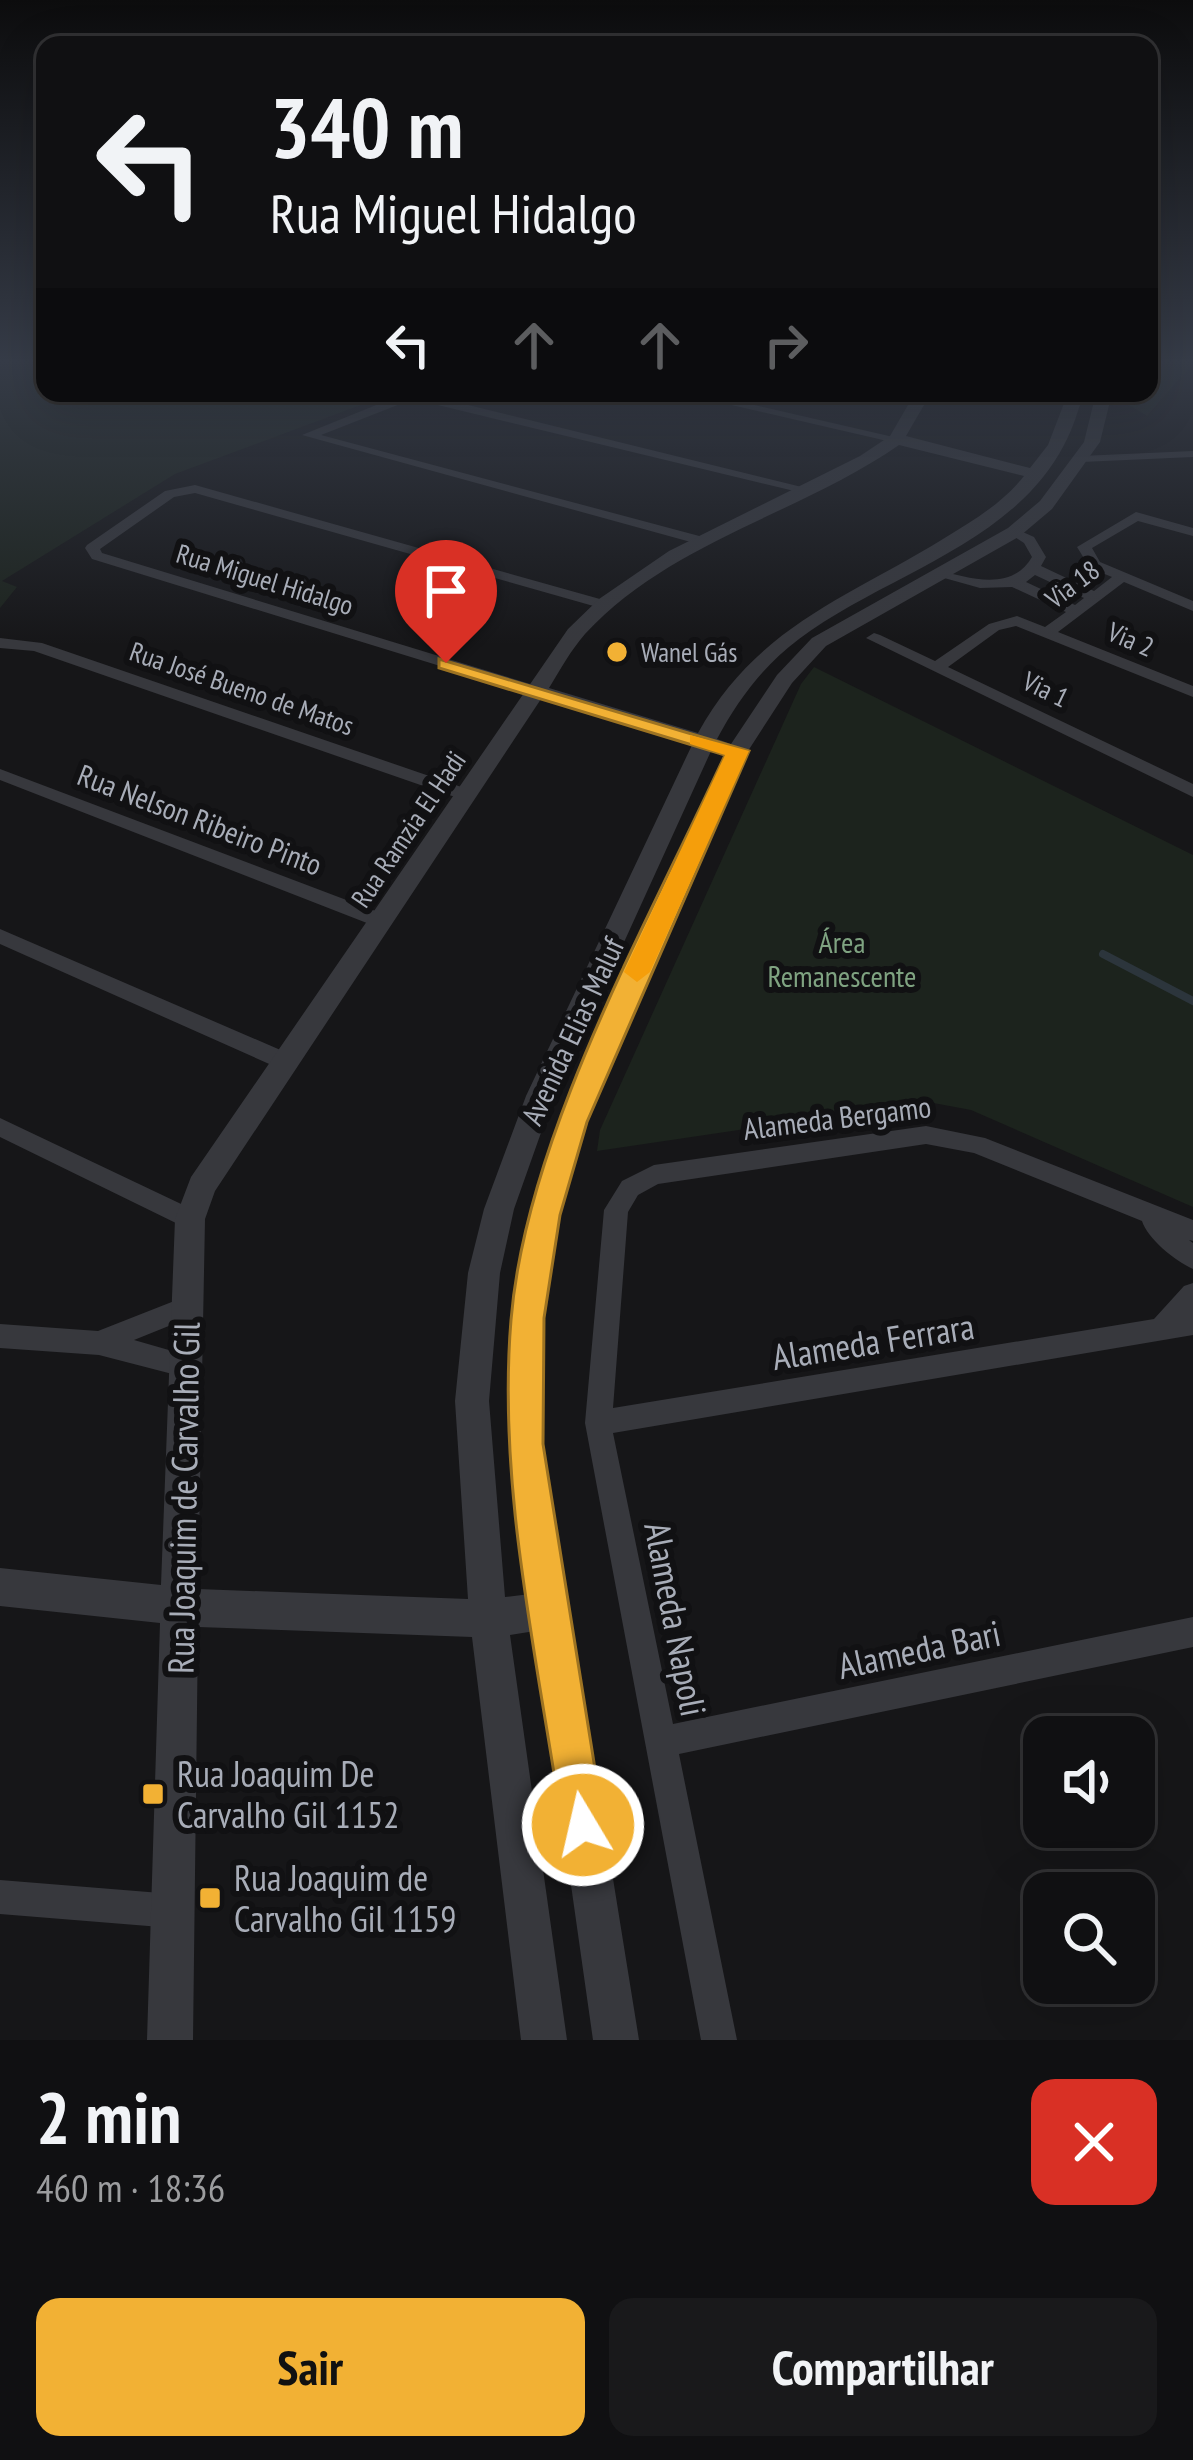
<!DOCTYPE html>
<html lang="pt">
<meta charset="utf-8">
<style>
body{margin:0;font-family:"PT Sans Narrow",sans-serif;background:#19191b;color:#f1f3f6;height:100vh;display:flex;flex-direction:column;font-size:45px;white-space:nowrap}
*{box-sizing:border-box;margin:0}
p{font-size:39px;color:#9c9d9f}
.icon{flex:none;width:66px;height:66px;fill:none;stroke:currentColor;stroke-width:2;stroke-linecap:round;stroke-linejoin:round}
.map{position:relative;height:2040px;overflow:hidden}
.side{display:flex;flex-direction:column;background:#101012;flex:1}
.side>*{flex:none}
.banner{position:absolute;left:36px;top:36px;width:1122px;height:366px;border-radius:24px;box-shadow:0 12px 48px #0002,0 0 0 3px #303032;background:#101012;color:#f1f3f6;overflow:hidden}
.controls{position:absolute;left:1023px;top:1716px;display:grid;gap:24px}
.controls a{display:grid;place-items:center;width:132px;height:132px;border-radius:24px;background:#101012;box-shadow:0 12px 48px #0002,0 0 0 3px #303032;font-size:60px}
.pin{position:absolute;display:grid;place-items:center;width:102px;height:102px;color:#fff;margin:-123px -51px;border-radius:50% 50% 50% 0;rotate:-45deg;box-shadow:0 0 12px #0007}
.pin .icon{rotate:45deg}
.me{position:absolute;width:132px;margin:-66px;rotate:351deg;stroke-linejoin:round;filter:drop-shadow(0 0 9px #0008)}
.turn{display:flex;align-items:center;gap:42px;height:252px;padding:0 36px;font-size:54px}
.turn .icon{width:156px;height:156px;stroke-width:2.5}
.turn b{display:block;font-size:84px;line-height:102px}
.lanes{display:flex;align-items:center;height:114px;padding:0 36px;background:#0003;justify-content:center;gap:60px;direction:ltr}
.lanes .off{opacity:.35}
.round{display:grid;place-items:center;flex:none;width:126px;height:126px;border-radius:24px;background:#19191b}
.headline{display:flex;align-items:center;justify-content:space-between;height:204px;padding:0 36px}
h1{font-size:72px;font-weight:800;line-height:90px}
.primary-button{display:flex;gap:24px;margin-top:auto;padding:24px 36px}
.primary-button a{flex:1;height:138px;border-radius:24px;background:#f2b134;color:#111;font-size:48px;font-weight:800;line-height:138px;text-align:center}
.primary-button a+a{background:#19191b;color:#f1f3f6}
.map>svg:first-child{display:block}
.green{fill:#1c231d}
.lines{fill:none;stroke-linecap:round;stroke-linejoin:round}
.stream{stroke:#2c353c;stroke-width:8}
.service{stroke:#37383d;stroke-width:6}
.minor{fill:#37383d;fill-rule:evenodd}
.tertiary{fill:#37383d;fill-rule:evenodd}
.route{fill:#f2b134;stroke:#9d7322;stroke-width:3}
.slow{fill:#f59e0b}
.poi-dot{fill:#f2b134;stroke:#111113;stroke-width:4.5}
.labels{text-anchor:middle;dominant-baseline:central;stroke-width:12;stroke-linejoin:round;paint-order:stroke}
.far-street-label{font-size:27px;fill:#a8adb8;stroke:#111113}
.far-poi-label{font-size:27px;fill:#a8adb8;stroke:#111113;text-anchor:start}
.street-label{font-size:30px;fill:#a8adb8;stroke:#111113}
.park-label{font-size:30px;fill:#7fa381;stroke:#111113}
.near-street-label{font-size:36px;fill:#a8adb8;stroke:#111113}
.near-poi-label{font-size:36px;fill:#a8adb8;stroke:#111113;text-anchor:start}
</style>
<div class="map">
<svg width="1193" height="2040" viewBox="0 0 1193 2040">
<rect width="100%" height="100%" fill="#161618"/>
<path class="green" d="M0,359H45V393H393L175,474L2,581L17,587L0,608Z
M1149,359L1193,363L1147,416L1118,398L1119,393H1149Z
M814,667L1193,855V1207L971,1110L928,1102L597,1151L600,1130L801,684Z"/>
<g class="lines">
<path class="stream" d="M1103,954L1193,1001"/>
<path class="service" d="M1081,459L1193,454"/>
<path class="minor" d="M406,393H419L814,490L807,494L413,399L321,435L703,537V543L698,544L302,435Z
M679,393H702L902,439L896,443Z
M195,485L607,601L610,604L597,607L195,493L174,497L100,549L102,553L540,687V693L534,695L92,559L85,548L87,545L165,491Z
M1136,512L1193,528V536L1138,521L1092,548L1100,562L1193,601V611L1124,582L1058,632L1193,686V697L1016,626L999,630L948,667L1193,784V797L866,638L874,633L880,635L935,661L989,624L1017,616L1045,627L1066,612L1012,587L980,588L930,574L937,570C969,578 1012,592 1032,557L1024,543L1007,532L1014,528L1034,537L1046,557L1041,566L1094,591L1112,577L1090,568L1077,547ZM1035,575L1084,598L1075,605L1026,582Z
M0,638L42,643L470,790L473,794L464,800L458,798L34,651L0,648Z
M0,769L386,915L389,920L386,925H372L0,780Z
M0,929L292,1055L295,1061L292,1067H276L0,944Z
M0,1118L198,1212L202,1219L198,1226L190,1229L182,1226L0,1137Z
M926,1126L985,1138L1193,1220V1241L1189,1240L1193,1243V1269C1175,1261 1147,1238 1142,1221L974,1153L926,1144L658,1184L638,1195L628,1212L613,1408L1154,1319L1184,1286L1193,1283V1335L613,1433L673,1724L1193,1617V1647L679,1754L737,2040H701L585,1423L604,1210L622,1181L654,1165Z
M187,1296L196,1299L200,1307L196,1315L134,1340L193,1357L197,1365L193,1373L184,1377L99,1355L0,1348V1324L98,1331Z
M0,1880L173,1894L185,1899L190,1911L185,1923L173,1928L0,1914Z"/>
<path class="tertiary" d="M915,393H931L906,436L1030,468L1048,445L1068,393H1084C1078,410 1073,429 1064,445C1012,545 884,575 799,639C763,666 738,700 717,739L731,744L777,675L812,638L1008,528L1040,501L1084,442L1096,393H1112L1100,442L1052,509L1020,536L826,646L792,683L748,751L586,1122L559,1215L543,1319V1444L639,2040H593L535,1631L510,1635L567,2040H521L472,1637L198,1627L193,2040H147L160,1623L0,1606V1568L161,1585L175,1219L191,1177L568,629L599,599L669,551L860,456L890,436ZM899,445L1024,476C1003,503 971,522 943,539C847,598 756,627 698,733L549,688C560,670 571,650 585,634C671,541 798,515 899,445ZM541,699L692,745L526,1096L484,1209L468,1273L455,1401L468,1599L198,1589L205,1219L215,1191ZM711,751L725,753L558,1122L529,1215L511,1319L509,1444L530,1594L505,1597L489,1401L500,1273L514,1209L554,1096Z"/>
</g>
<linearGradient id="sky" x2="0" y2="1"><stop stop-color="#0c0c0d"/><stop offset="0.56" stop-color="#363c48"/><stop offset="1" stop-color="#363c48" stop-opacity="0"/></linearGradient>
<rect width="1193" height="645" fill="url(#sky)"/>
<path class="route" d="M439,659L749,751L587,1122L560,1215L544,1318L543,1444L604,1825L598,1840L583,1846L568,1840L562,1825C538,1660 497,1488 511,1320C526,1136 648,923 725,755L439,668Z"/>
<path class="slow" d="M690,735L749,751L650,972L637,982L624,972L725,755L690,744Z"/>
<g class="poi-dot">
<circle cx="617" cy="652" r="12"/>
<rect x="141" y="1782" width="24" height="24" rx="6"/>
<rect x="198" y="1886" width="24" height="24" rx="6"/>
</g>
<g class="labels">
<g class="far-street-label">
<text transform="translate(265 579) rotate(17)">Rua Miguel Hidalgo</text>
<text transform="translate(1072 584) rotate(-37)">Via 18</text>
<text transform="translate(1131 639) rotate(23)">Via 2</text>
<text transform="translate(242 688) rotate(19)">Rua José Bueno de Matos</text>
<text transform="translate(1046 689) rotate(26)">Via 1</text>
<text transform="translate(408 829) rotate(-56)">Rua Ramzia El Hadi</text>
</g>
<g class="far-poi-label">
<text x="641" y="652">Wanel Gás</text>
</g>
<g class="street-label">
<text transform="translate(200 819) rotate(21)">Rua Nelson Ribeiro Pinto</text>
<text transform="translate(572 1031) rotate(-65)">Avenida Elias Maluf</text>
<text transform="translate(837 1117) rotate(-7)">Alameda Bergamo</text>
</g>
<g class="park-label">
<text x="842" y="941">Área<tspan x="842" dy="34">Remanescente</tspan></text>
</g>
<g class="near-street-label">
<text transform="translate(873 1341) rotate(-9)">Alameda Ferrara</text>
<text transform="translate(183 1498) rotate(-89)">Rua Joaquim de Carvalho Gil</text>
<text transform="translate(676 1619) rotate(79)">Alameda Napoli</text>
<text transform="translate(919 1649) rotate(-12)">Alameda Bari</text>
</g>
<g class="near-poi-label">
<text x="177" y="1773">Rua Joaquim De<tspan x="177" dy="41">Carvalho Gil 1152</tspan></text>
<text x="234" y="1877">Rua Joaquim de<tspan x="234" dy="41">Carvalho Gil 1159</tspan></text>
</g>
</g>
</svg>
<div class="controls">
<a><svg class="icon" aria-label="sound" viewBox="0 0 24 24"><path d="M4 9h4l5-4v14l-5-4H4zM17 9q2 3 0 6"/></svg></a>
<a><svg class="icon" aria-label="search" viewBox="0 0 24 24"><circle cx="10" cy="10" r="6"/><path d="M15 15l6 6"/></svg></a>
</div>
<div class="pin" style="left:446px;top:663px;background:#d93025"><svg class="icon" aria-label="arrive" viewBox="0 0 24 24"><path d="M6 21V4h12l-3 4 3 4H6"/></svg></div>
<svg class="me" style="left:583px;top:1825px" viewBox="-20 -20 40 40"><circle r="17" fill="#f2b134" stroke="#fff" stroke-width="3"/><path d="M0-11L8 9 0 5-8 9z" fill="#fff"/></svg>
<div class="banner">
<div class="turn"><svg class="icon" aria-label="left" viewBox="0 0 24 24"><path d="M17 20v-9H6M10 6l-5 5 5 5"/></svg><div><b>340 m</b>Rua Miguel Hidalgo</div></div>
<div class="lanes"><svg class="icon" aria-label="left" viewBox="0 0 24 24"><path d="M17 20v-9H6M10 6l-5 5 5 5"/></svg><svg class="icon off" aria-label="ahead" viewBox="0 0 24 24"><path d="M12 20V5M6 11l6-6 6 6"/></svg><svg class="icon off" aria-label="ahead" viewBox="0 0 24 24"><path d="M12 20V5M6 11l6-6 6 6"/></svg><svg class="icon off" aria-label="right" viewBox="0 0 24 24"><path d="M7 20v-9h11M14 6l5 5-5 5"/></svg></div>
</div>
</div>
<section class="side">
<div class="headline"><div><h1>2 min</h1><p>460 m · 18:36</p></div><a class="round" style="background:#d93025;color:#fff"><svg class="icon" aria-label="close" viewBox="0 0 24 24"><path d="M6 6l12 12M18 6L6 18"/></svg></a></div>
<div class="primary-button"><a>Sair</a><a>Compartilhar</a></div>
</section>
